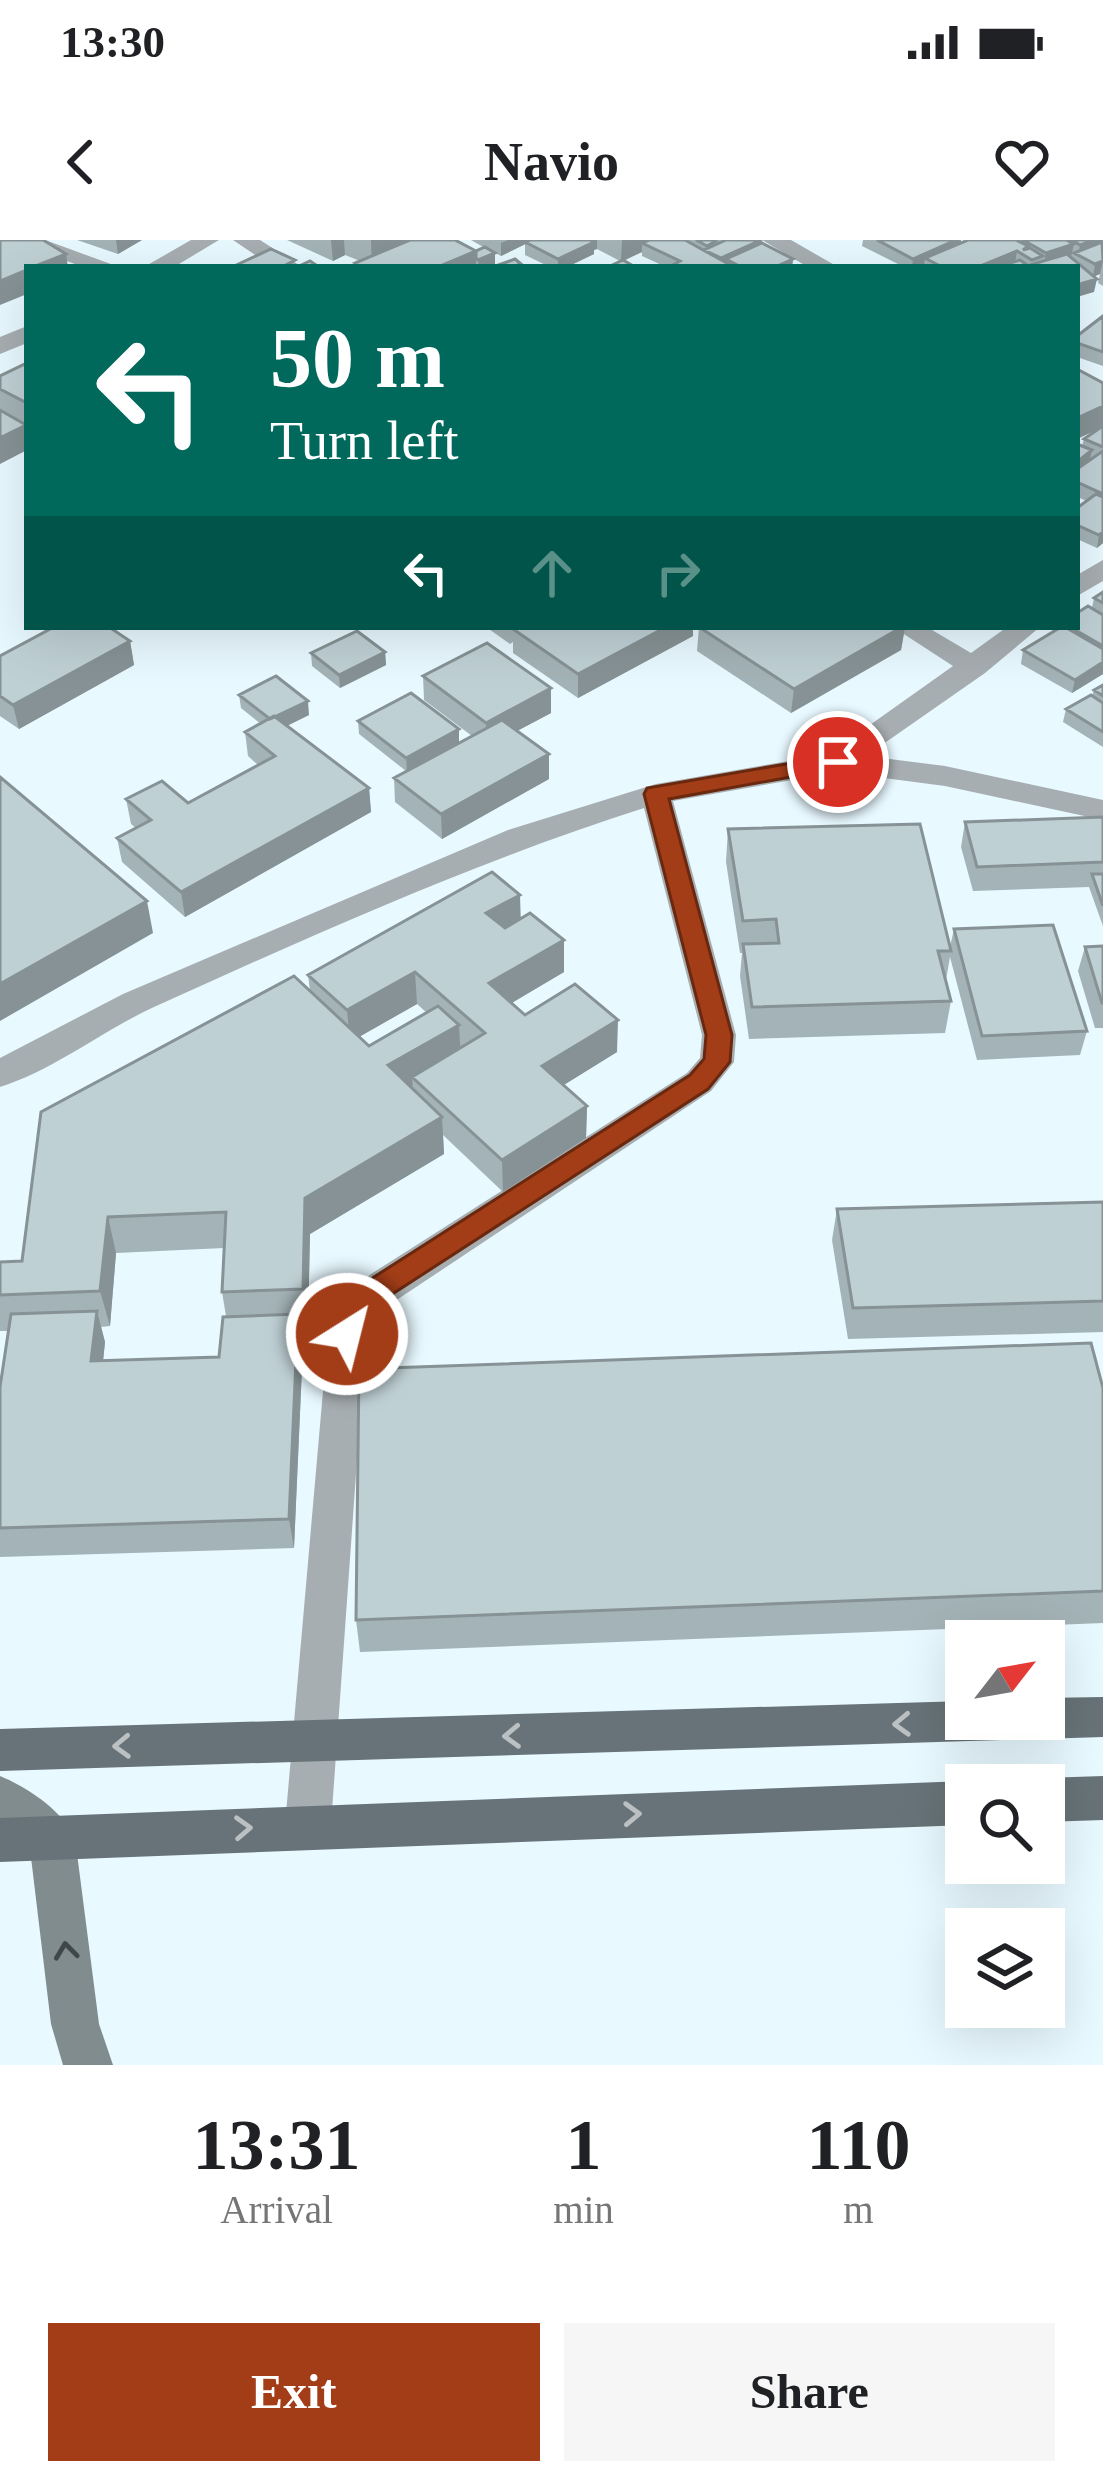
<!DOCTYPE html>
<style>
body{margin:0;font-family:Georgia,serif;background:#f6f6f6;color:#202124;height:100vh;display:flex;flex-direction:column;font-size:45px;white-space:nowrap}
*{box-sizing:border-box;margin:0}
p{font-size:39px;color:#757577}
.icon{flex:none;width:66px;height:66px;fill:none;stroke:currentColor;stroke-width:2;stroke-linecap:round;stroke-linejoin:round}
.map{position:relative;height:1825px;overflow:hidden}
.details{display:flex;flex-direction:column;background:#fff;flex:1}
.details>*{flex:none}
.hud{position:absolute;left:24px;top:24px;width:1056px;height:366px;border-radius:0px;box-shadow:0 12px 48px #0002;background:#00695c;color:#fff;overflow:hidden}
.needle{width:78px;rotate:59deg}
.tools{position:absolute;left:945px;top:1380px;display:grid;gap:24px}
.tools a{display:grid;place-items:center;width:120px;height:120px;border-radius:0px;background:#fff;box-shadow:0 12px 48px #0002;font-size:60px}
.pin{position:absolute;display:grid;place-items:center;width:102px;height:102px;color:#fff;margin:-51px;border:6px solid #fff;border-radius:50%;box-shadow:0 3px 12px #0007}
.me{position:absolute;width:132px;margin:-66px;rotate:36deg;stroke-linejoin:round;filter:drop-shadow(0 0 9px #0008)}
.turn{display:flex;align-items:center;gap:42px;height:252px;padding:0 48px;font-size:54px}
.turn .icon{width:156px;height:156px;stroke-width:2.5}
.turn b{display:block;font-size:84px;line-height:102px}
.lanes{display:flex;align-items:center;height:114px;padding:0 48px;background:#0003;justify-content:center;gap:60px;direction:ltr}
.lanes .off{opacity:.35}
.eta{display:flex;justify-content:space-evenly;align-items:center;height:204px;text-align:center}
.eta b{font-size:72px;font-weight:600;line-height:84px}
.cta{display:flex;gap:24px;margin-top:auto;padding:24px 48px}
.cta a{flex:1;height:138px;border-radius:0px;background:#a33d17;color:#fff;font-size:48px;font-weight:600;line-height:138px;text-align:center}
.cta a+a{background:#f6f6f6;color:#202124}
.status{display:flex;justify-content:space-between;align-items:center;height:84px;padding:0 60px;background:#fff;direction:ltr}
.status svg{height:33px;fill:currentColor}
header{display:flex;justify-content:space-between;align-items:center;height:156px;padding:0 48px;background:#fff;font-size:54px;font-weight:600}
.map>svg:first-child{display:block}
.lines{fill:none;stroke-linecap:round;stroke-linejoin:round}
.street{fill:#a7aeb1;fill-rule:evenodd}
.secondary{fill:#818c8f;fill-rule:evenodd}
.primary{fill:#677378;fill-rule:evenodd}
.wall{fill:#a4b3b7;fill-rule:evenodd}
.shaded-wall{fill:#869295}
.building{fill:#bfd0d5;stroke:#869295;stroke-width:3}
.oneway{stroke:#bbc0c2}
.oneway2{stroke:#3f474a}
.route{fill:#a33d17;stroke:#6a280f;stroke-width:3}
</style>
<div class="status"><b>13:30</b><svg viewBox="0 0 49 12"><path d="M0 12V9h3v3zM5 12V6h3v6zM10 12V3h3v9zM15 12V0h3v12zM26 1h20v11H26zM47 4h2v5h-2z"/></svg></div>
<header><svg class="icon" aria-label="back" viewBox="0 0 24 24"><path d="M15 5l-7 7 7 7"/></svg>Navio<svg class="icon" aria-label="heart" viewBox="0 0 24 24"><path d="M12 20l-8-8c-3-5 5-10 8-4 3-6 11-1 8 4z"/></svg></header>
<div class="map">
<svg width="1103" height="1825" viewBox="0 0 1103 1825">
<rect width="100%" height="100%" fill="#e8f9ff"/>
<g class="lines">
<path class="street" d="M10,0H45L119,27H83Z
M191,0H219L174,27H144Z
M233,0H260L302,27H273Z
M762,0H791L838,27H808Z
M27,86V103L0,114V97Z
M1103,320V341L1077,356V335Z
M893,387H927L971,413L1007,387H1040L985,433L866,516L945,526L1103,560V580L945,546L838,532L673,561L736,795L734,822L711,851L374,1075L366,1094L331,1585L324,1600L308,1607L292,1600L285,1585L328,1094L345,1055L371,1034L687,833L700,818L702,795L644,568C475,622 315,694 154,767C102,791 54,830 0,847V818L123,754L508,590L656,544L829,514L953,426Z"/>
<path class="secondary" d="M0,1536C27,1547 63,1571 75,1598L99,1784L113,1825H63L51,1784L30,1609L0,1586Z"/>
<path class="primary" d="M1103,1457V1497L0,1531V1489L966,1461V1479H1044V1458Z
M1103,1536V1580L1044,1582V1545H1028L1044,1538Z
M966,1541L975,1545H966V1585L0,1622V1578Z"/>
</g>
<path class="wall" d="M77,0H142L118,14Z
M287,0H455L476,11L485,8L471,0H756L759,1L758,5L793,19L792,27H666L642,16V12L620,21L597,9L594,10V14L567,27H550L525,15V4L501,16L488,9L495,13V25L491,27H355V23L360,21L345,15L333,21Z
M863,0H961V3L968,0H1103V46L1098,43L1100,34L1093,36L1094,52L1077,27H904L862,6Z
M1103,76V126L1077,117V96Z
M27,123V184L0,170V136Z
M1077,129L1103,143V303L1097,308L1077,299V268L1087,261L1077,257V204L1082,206L1084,199L1098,189L1077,199Z
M1103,352V434L1072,453L1021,424L1023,410L1061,387H1077L1092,368L1094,358Z
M486,387H693V396L578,458L513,413V402L510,404Z
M699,387H905L901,410L791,473L697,411Z
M130,401L134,425L19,489L0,476V416Z
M385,412L386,425L340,448L312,426L311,413Z
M423,436L551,473L517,491L549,539L442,599L395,562L394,538L406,531L359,494L358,481L459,489V503L472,496L424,460Z
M1103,445V507L1063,482L1066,469L1092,456L1094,450Z
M239,455L309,475L287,486L369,548L371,572L185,677L122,622L117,598L136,588L131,584L126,559L188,563L258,525L248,516L245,492L261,484L241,468Z
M1103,577V686L1089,647L973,651L961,607L965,582Z
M728,589L950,707L954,689L1087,791L1080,815L977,820L950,717L946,740L951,761L945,793L749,799L740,736L742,713H740L726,622Z
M520,655V679L564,732L511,763L525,775L617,812L563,845L587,866L586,898L503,952L443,895L444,914L310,994L308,1084L300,1085L303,1105L294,1308L0,1317V1147L9,1091H0V1022L22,1021L310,751L308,735ZM417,764L427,773L369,806L359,797ZM224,1008L222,1052L226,1076L219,1117L103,1120L105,1102L101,1087L110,1086L116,1013Z
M1103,706V788H1095L1078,731L1085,707Z
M1103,962V1092L848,1099L832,1000L837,969Z
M1103,1148V1383L360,1412L356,1380Z"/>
<path class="shaded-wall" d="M116,0H142L118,14Z
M331,0H344L345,15L333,21Z
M371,0H422L372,27Z
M508,0H534L501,16V3Z
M594,0H597V9L594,10V14L567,27H558V19L594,2Z
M622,0H667L642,3V12L621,22Z
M956,0H961L960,10L925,18L924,26L912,27L913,19Z
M1095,0H1103V9L1078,17L1080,5Z
M759,1L758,14L726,19L725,27H721V18Z
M1074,4L1071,17L1044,26L1046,13Z
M476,11V27H438Z
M1017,11L1015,23L1006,27H978Z
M495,13V25L479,27L478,20Z
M66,14L68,27H33Z
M793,19L792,27H775Z
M1103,21L1100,34L1093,37L1095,24Z
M27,30V54L0,65V41Z
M1097,39L1094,52L1077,57V45Z
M1103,166V187L1077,199V178Z
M26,185L27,210L0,224V198Z
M1092,210L1089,223L1077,233V222Z
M1103,292V303L1097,308L1099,295Z
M666,387H693V396L578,458V434Z
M902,387H905L901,410L791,473L794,449Z
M130,401L134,425L19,489L13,465Z
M385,412L386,425L340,448L339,435Z
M1103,422V434L1072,453L1075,440Z
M551,448V473L487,507L486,483Z
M308,461L309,475L272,493L270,479Z
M459,489V503L407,531L406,518Z
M549,514V539L442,599L441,574Z
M369,548L371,572L185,677L181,652Z
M520,655L521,687L487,705L486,673Z
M147,661L153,693L0,781V744Z
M564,700V732L490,776L489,743Z
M415,732L417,764L350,802L347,770Z
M618,780L617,812L543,858L542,826Z
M459,785L461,822L412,837L413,849L388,825Z
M587,866L586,898L503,952L502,920Z
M442,877L444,914L310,994L308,1084L303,1049L305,958Z
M108,977L116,1013L110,1086L100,1051Z
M97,1071L105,1102L100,1151L91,1121Z
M298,1074L303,1105L294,1308L289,1279Z"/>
<path class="building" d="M0,0H43L66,14L33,27H27V30L0,41Z
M410,0H455L476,11L438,27H361L355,23Z
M530,0H590L594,2L558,19L525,2Z
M649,0H685L734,27H669L680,21L642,3Z
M696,0H715L716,1L707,6Z
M726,0H756L759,1L721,18L704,10Z
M877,0H956L913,19Z
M968,0H1016L1028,6L1023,10L1030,8L1043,16L1032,20L1017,11L978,27H942L925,18Z
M1023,0H1066L1074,4L1046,13Z
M1072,0H1095L1080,5Z
M1102,2L1103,21L1095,24L1074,13Z
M762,3L793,19L775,27H741L726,19Z
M485,7L495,13L478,20L476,18V11Z
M271,9L295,20L282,27H232Z
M1067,14L1097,39L1077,45V27H1037L1033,24Z
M515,19L521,24L512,27H493Z
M623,20L635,27H608Z
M1020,20L1030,27H997Z
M310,21L319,27H297Z
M1103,76V112L1077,103V96Z
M27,123V163L0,149V136Z
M1077,129L1103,143V166L1077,178Z
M0,170L26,185L0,198Z
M1103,186V207L1084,199Z
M1077,204L1092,210L1077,222Z
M1103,211V254L1077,242V229Z
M1096,254L1103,257V292L1099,295L1077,285V268Z
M1103,352V363L1094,358Z
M1088,366L1103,375V406L1070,387H1077V373Z
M54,387H109L130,401L13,465L0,456V416Z
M516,387H666L578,434L513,389Z
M699,387H902L794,449Z
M1061,387H1065L1103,409V422L1075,440L1023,410Z
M357,391L385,412L339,435L311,413Z
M487,403L551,448L486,483L423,436Z
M276,436L308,461L270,479L239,455Z
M1103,445V456L1094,450Z
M411,453L459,489L406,518L358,481Z
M1091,455L1103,463V492L1066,469Z
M274,476L369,548L181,652L117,598L151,580L126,559L162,541L188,563L275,516L245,492Z
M502,480L549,514L441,574L394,538Z
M0,537L147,661L0,744Z
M1103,577V622L977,627L965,582Z
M920,584L951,711H938L951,761L752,767L743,704L779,703L776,679L743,681L728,589Z
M492,632L520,655L486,673L505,688L530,673L564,700L489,743L525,775L575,744L618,780L542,826L587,866L502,920L412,837L485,793L415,732L347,770L308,735Z
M1092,634H1103V666Z
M1053,685L1087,791L982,796L954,689Z
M1103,706V763H1102L1085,707Z
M294,736L369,806L438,766L459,785L388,825L442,877L305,958L303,1049L222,1052L226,972L108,977L100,1051L0,1055V1022L22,1021L41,872Z
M1103,962V1061L853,1068L837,969Z
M97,1071L91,1121L219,1117L223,1077L298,1074L289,1279L0,1288V1147L11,1074Z
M1091,1103L1103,1148V1351L356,1380L359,1129Z"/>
<defs><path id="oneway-chevron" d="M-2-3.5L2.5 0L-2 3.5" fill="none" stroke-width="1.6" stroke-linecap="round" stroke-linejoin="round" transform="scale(3)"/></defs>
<g class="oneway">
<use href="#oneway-chevron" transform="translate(902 1484) rotate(178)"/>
<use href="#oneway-chevron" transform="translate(512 1496) rotate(178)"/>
<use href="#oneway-chevron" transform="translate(122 1506) rotate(178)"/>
<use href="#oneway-chevron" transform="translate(632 1574) rotate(-2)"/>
<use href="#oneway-chevron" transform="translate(243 1588) rotate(-3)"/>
</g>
<use class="oneway2" href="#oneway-chevron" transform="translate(66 1711) rotate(-97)"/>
<path class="route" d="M838,515L850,522L846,527L669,559L732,795L730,822L708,849L394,1053L371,1074L357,1103H337L332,1094L349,1058L374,1037L690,835L704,819L706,795L644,554L647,548Z"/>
</svg>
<div class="tools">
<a><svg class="needle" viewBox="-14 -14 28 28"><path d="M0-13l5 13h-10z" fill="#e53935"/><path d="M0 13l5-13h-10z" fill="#757577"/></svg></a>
<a><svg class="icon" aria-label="search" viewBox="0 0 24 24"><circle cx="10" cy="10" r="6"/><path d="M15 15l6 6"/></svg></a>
<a><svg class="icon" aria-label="layers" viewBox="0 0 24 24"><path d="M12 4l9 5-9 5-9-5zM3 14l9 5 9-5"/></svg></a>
</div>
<div class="pin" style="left:838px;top:522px;background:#d93025"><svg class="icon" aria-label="arrive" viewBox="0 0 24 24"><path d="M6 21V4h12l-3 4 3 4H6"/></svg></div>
<svg class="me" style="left:347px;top:1094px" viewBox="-20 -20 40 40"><circle r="17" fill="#a33d17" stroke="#fff" stroke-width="3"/><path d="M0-11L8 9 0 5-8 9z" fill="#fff"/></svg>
<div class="hud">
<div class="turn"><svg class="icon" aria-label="left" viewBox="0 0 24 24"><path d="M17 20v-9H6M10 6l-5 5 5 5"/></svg><div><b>50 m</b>Turn left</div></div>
<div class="lanes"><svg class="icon" aria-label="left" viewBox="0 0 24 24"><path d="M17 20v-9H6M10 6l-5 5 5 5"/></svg><svg class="icon off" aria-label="ahead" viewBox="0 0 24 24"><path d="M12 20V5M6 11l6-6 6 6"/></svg><svg class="icon off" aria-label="right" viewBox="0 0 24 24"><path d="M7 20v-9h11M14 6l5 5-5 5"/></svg></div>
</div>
</div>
<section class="details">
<div class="eta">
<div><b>13:31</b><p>Arrival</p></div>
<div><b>1</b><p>min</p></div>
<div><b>110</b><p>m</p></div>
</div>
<div class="cta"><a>Exit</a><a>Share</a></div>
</section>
